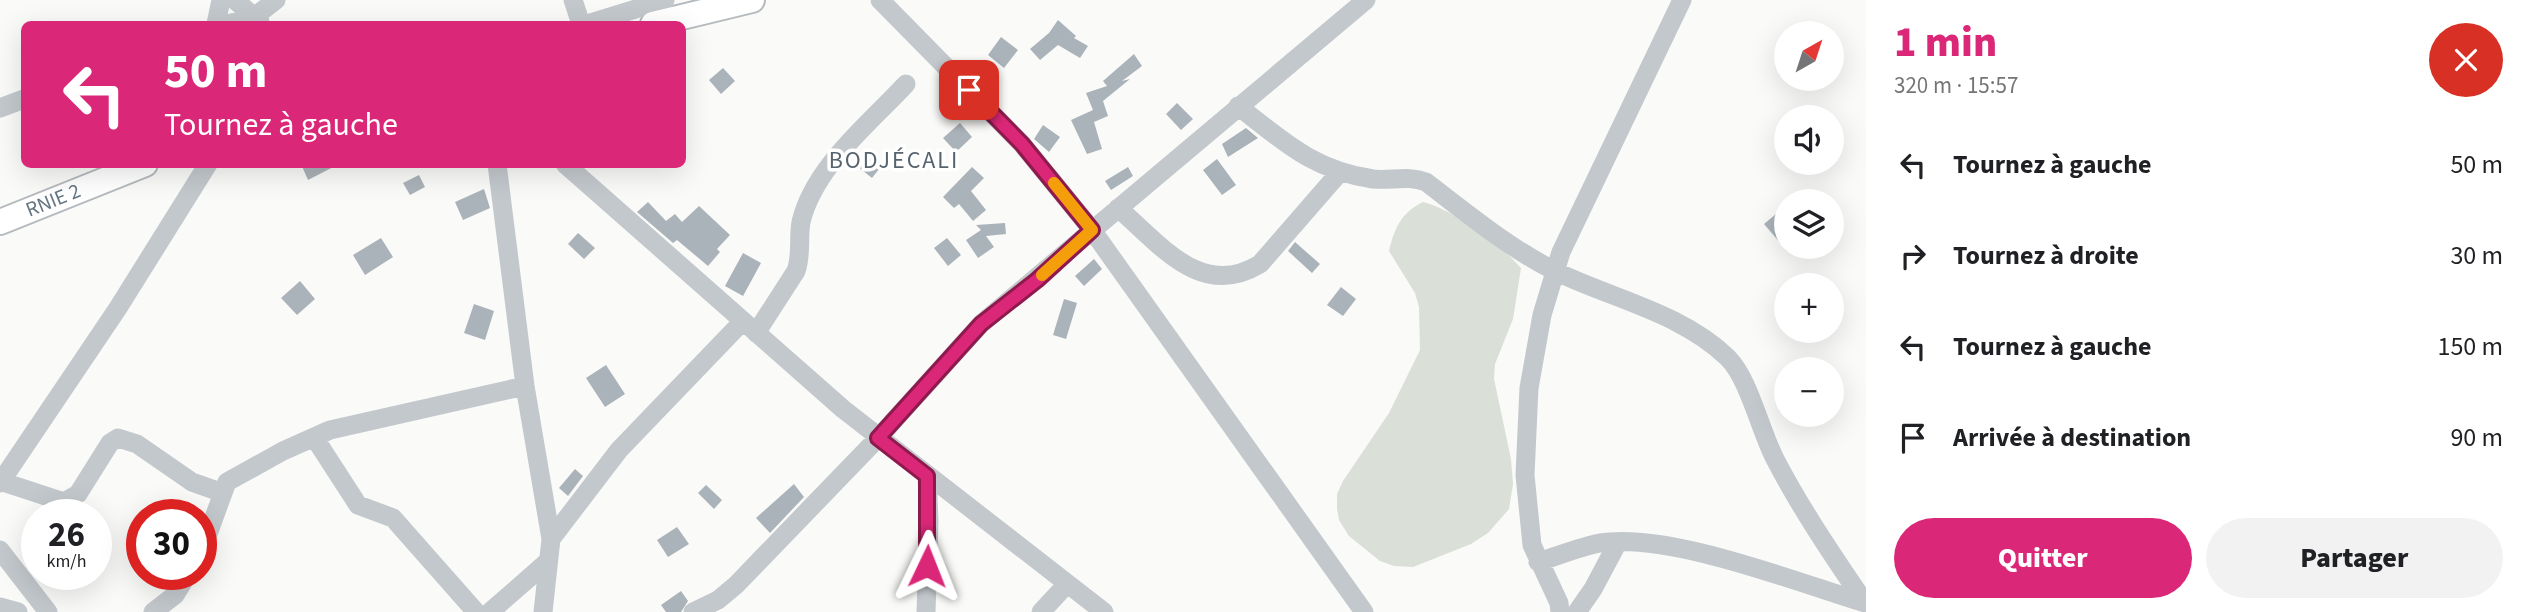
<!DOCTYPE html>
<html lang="fr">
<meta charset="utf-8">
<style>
body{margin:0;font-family:"Source Sans 3",sans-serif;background:#f2f2f2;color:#202124;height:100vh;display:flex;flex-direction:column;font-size:26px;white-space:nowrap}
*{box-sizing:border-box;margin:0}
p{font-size:23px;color:#757577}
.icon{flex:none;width:38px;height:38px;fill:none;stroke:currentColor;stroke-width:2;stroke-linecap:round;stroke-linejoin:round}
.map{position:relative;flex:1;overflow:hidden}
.details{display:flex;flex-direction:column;background:#fff;width:665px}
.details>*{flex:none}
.banner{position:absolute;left:21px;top:21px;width:665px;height:147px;border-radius:10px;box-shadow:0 7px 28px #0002;background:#db2777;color:#fff;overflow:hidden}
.needle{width:46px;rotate:39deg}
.tools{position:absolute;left:1774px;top:21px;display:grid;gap:14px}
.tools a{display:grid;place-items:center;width:70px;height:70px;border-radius:50%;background:#fff;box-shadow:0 7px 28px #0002;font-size:35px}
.speed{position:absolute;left:21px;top:499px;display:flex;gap:14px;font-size:35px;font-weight:700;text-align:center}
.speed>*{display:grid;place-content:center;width:91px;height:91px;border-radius:50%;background:#fff;box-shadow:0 7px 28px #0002;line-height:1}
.speed small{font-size:18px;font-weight:400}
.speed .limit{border:10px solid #d22;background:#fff;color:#111}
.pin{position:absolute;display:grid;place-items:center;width:60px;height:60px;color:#fff;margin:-30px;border-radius:14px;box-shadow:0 4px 10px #0006}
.me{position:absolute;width:77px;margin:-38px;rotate:2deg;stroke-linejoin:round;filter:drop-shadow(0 0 5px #0008)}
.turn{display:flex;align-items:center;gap:24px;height:147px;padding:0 28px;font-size:32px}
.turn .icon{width:91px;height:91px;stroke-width:2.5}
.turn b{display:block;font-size:49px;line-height:60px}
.round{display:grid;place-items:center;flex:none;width:74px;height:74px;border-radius:37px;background:#f2f2f2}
.headline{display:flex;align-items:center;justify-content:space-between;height:119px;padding:0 28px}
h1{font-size:42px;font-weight:800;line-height:52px;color:#db2777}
.button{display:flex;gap:14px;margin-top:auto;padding:14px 28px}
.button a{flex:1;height:80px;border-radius:42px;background:#db2777;color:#fff;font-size:28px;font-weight:800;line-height:80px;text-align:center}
.button a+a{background:#f2f2f2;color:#202124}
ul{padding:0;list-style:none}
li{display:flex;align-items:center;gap:21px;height:91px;padding:0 28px}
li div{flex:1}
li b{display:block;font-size:26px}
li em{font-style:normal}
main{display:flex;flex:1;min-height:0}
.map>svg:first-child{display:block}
.green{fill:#dadfd7}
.building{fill:#aab3b9}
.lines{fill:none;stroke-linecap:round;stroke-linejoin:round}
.major-casing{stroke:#b5babe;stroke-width:28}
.minor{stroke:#c3c8cc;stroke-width:19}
.major{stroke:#fff;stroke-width:24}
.route-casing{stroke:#8e194d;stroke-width:18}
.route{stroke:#db2777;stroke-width:12}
.slow{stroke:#f59e0b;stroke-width:12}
.labels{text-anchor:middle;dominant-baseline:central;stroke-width:7;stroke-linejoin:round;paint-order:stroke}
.street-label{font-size:21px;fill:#657683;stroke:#fff}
.quarter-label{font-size:24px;letter-spacing:2px;fill:#57646e;stroke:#fff}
</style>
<main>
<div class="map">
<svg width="1866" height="612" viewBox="0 0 1866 612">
<rect width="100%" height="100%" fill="#fafaf8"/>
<path class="green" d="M1423,202C1454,210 1500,244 1521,268L1513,319L1495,364L1494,379L1511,459L1513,484L1509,509L1488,533L1471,544L1413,567L1394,566L1380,561L1349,536L1339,520L1337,509V494L1343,481L1389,413L1420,350L1419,307L1415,293L1389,251C1395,227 1401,213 1423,202Z"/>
<path class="building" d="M1058,20L1076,36L1074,38L1088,46L1080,58L1058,45L1040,60L1030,49L1049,33Z
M1001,37L1018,50L1004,68L988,55Z
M1134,54L1142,66L1122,81L1130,79L1103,101L1108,116L1094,122L1102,149L1087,154L1071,120L1093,110L1086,93L1107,86L1103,81Z
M723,68L735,81L721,94L709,80Z
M1177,103L1193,119L1181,130L1166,114Z
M960,123L972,137L956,152L943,138Z
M1043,125L1060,137L1049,152L1034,139Z
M1246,128L1258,138L1228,157L1222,144Z
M869,152L883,164L872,178L857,166Z
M1217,159L1236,185L1222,195L1203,170Z
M301,164H339L308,180Z
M972,167L984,178L971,191L986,210L973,221L959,204L954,208L943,197Z
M1128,167L1133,176L1111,190L1105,181Z
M419,175L425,187L410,195L403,183Z
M484,189L490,208L463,220L455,202Z
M648,202L666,221L675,214L682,222L699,206L730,235L717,249L720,252L708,266L677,240L673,243L637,212Z
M1776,214L1787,227V251L1764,224Z
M1005,223L1006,234L986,236L994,247L978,258L966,240L981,230L976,225Z
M578,233L595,248L584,259L568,244Z
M381,238L393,257L365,275L353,255Z
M947,238L961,255L948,266L934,248Z
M1295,242L1320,264L1312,273L1288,251Z
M743,253L761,263L743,296L725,286Z
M1094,259L1102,269L1084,286L1075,276Z
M300,281L315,299L297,315L281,298Z
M1341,287L1356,299L1343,316L1327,305Z
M1064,299L1077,303L1066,339L1053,335Z
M474,304L494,311L485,340L464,333Z
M606,365L625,394L605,407L586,378Z
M575,469L583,476L568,496L559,488Z
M794,484L804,497L770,533L756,518Z
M706,485L722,500L714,509L698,493Z
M677,527L689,544L668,557L657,540Z
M681,591L688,601L681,612H666L661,605Z"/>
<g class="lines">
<defs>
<path id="major" d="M653,24L752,0
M0,222L145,164"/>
</defs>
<use href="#major" class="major-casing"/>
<path class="minor" d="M235,0L260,22
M573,0L581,24
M880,0L1022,144L1092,230L1364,612
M216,24L221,0
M228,24L254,17L276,0
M587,24L665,0
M1238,106C1283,141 1313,170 1373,179C1391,181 1408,175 1426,182C1468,214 1510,249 1557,272C1613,299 1682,313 1728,358C1749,379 1760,430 1775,459C1801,509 1833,556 1865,603
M0,108L24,99
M497,164L525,386L551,539L543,612
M565,164L843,409L1104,612
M1118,208C1160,244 1201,300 1260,264L1340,172
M756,333L796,271C802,255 798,238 801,222C814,167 869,124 906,84
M314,437L358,505L393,518L476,612
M0,481L64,502L78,494L110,443L118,438L137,444L192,482L223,493
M0,483L118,308L208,164
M551,539L619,450L743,321
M0,550L48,612
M201,553L227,482L283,451L330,430L525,386
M1538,562C1558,556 1579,547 1600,543C1669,532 1796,582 1865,603
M0,607L18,612
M153,612L175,595L188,574
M490,612L546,563
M693,612L718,600L736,585L878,438L981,324L1366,0
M926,612L929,521L927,476
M1041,612L1067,584
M1560,612L1559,603L1532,545L1525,475L1529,388L1542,315L1561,252L1682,0
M1577,612L1593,589L1618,542"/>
<use href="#major" class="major"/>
</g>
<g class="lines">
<defs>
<path id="route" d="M927,566V476L878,438L981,324L1037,280L1092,230L1022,144L969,90"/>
</defs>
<use href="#route" class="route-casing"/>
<use href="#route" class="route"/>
<path class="slow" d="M1042,275L1092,230L1054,183"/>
</g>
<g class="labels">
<g class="street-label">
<text transform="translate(53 200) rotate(-22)">RNIE 2</text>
</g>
<g class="quarter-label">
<text x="894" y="160">BODJÉCALI</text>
</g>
</g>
</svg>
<div class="tools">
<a><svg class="needle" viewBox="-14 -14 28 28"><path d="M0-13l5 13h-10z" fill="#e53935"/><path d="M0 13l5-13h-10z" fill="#757577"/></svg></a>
<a><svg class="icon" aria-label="sound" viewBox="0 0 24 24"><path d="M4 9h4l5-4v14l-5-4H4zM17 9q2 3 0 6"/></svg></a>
<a><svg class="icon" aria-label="layers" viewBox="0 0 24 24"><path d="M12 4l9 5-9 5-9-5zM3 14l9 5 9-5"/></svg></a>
<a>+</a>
<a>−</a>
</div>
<div class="speed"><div>26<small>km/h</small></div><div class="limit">30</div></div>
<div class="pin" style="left:969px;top:90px;background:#d93025"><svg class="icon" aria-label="arrive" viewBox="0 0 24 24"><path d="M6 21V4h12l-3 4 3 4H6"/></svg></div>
<svg class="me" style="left:927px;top:566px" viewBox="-20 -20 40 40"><path d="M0-17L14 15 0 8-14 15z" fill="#db2777" stroke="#fff" stroke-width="4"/></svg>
<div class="banner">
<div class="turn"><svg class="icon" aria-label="left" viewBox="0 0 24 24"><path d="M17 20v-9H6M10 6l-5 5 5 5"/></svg><div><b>50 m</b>Tournez à gauche</div></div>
</div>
</div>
<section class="details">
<div class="headline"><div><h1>1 min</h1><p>320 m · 15:57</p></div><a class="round" style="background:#d93025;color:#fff"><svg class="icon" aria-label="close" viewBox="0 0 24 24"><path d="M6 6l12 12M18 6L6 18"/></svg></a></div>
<ul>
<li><svg class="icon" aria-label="left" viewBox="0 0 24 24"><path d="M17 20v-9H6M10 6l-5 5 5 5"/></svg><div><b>Tournez à gauche</b></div><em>50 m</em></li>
<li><svg class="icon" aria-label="right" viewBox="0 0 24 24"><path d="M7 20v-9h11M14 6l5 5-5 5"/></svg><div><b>Tournez à droite</b></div><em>30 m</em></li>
<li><svg class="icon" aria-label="left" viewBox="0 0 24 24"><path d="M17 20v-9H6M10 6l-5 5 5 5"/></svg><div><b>Tournez à gauche</b></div><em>150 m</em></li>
<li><svg class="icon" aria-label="arrive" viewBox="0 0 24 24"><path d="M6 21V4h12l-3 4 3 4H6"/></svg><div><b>Arrivée à destination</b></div><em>90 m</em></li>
</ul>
<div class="button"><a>Quitter</a><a>Partager</a></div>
</section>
</main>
